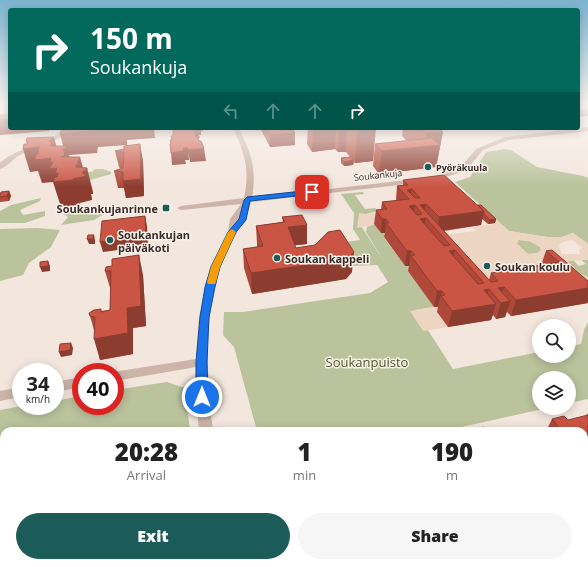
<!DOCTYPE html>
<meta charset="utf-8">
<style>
body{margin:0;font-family:"Open Sans",sans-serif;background:#f6f6f6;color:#222;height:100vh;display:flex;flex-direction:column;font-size:15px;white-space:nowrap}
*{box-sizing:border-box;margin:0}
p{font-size:13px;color:#767676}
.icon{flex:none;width:22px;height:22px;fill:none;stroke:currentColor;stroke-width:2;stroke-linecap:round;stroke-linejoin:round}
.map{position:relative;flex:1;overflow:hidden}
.details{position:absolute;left:0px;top:427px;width:588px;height:140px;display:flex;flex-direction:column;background:#fff;border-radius:12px 12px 0 0;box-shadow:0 2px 10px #0003}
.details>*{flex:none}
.hud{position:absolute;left:8px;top:8px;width:572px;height:122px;border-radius:4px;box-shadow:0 2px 10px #0003;background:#00695c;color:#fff;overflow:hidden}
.controls{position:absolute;left:532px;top:319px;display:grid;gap:8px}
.controls a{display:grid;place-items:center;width:44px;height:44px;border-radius:50%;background:#fff;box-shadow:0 2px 10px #0003;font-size:20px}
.speed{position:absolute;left:12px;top:363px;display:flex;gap:8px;font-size:20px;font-weight:700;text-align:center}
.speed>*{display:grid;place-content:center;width:52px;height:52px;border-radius:50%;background:#fff;box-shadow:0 2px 10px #0003;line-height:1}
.speed small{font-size:10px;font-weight:400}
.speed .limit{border:6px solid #d22;background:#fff;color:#111}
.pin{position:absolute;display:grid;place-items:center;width:34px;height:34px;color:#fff;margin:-17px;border-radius:8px;box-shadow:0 2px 6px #0006}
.me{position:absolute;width:44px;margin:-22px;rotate:0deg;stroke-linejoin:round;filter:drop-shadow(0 0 3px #0008)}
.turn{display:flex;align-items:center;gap:14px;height:84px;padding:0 16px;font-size:18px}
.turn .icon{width:52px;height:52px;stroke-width:2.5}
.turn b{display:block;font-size:28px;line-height:34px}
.lanes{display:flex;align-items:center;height:38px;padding:0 16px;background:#0003;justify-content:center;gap:20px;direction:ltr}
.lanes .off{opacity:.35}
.eta{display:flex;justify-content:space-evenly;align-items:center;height:68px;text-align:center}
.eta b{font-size:24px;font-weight:800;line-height:28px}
.primary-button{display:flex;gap:8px;margin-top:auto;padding:8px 16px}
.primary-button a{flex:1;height:46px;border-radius:24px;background:#1c5c58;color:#fff;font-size:16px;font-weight:800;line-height:46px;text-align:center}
.primary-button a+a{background:#f6f6f6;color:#222}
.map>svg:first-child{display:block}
.green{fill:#bac39c}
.plaza{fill:#ecd5c3;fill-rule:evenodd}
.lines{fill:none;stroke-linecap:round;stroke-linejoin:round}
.minor{fill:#ccb4a8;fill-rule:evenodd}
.wall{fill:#ae493a}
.shaded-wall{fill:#8d3c30}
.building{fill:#ca5544;stroke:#8d3c30;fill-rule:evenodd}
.route{fill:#1a73e8;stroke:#114b97}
.slow{fill:#f59e0b}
.poi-dot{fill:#1c5c58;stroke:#faf1ea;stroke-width:1.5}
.labels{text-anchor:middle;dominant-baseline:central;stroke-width:3;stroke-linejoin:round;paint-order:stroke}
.far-poi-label{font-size:9px;font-weight:bold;fill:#382c29;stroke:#faf1ea;text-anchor:start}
.far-street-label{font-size:9px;fill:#382c29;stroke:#faf1ea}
.poi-label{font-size:11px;font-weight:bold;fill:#382c29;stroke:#faf1ea;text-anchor:start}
.near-park-label{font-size:13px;fill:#4d582b;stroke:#faf1ea}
</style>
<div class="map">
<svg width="588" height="567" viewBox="0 0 588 567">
<rect width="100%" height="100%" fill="#f3e6dd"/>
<path class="green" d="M504,149L511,150L537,167L583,176L588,178V244L573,233L562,237H547L509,231L455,182L470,177L486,152Z
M95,169H103L111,172V174L90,180L87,175L88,172H92Z
M363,192L364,194L355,195L365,209L375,208L378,211L366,214L361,226L385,263L366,232L367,227L374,224L385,233L384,238L405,266H409L412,271L434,307L415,310L453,369L539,352V356H569V346L581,344L584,330L588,322V399L569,403V378H539V408H547L444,431H257L234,347L223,335L224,312H243L370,293L388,282L377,265L349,266L345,242L360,240L353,229L354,213L341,194Z
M41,198L40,201L20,210L23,215L45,211V216L25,223H0V211L11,205Z
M96,211L104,214L94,220L61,225L68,217L63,214Z
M37,228L60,230L51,247L29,263L23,275L0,281V229Z
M518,240H528L540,247L541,250L537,253L528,254L517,244Z
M573,260L579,266L586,264L581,260H588V277L582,275L568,263V261Z
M167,382L185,388L190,431H4V563H193L173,567H0V410L22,406H55V401L81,396V406H115V390Z"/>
<path class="plaza" d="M404,209L377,224L357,228L359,213L366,214Z
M485,209L509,231L547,237H562L573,233L588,244V260L569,261L568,262L582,275L588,277V303L547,260L537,261L541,266L487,289L494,296L486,297L436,236L476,231L472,227L494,224ZM518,240L533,242L540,247L541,250L537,253L528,254L517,244ZM572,240L583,248L579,249L580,254H562L559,245L563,242Z
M438,306L442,311L438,312L448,327L423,331L410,311Z"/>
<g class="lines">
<path class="minor" d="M588,127V131L509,140L483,150L469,167L462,172L432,181L428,179L461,167L476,149L505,137Z
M65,128H71C57,145 36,146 18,156C12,160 7,167 0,169V163C19,146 46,146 65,128Z
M233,128H239C251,153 257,169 252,198L416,179L420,181L416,183L251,202C245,226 227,244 220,268C204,320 206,377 213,431H199L196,397V367L115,381V372H113L196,359L199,317L210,267L228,232L230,219L241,204L181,210L177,208L181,206L244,198C250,170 245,154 233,128Z
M81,377V387L55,392V382Z
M21,387V397L0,401V391Z
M588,493V507L584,508V494Z
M221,563H239L240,567H222Z
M316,563H348L346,567H314Z"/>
</g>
<path class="wall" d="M578,107H588V116L578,117Z
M260,128H292L295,133V145L270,147Z
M308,128H375L373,161L355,163L354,162L353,165L344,166L341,163V158L350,157L346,152H338L335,149L312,152L307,144Z
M403,128H438L443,132L436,167L379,174L373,166L375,144L407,141L402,136Z
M124,149L143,160L144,196L126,198L124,188H118L114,171L123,168H120L119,167L115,151Z
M403,180L478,205L496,219L495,223L488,224L482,219L481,225L444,231L489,280L491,273L522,271L530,270L531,267L541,265L546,251L588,281V303L511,316L507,312L505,317L496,319L493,315L491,320L448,327L437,312L438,307H434L408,271L409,266H405L384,237L385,233H381L374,224L376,210H381L382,202L397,201L396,199L397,186L403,185Z
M9,191L11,196L9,201L0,202V195Z
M282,217L307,244L295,245L296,248L352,272L346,279L252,294L244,268L243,249L257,247V244L256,226L283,222Z
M106,267L143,275L146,326L133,328V354L100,360L94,330L90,316L102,311L110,310L111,291L105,271Z
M588,413V466L584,467V431H546L552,419L568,420L586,416Z"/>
<path class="shaded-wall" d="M10,119V128H50L49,131L0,135V120Z
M92,128H154L155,138L127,140V145L98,147L97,153L69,155L73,169L61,157L63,149H64L60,134Z
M196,128H202L203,131H201V135H199L200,138H198L196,143L194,131Z
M313,128H336L335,149L312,152Z
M339,128H347L346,152H338Z
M376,128L373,161L355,163L357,130Z
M443,132L436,167L379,174L382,151L424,147L426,133Z
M295,133V145L270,147V135Z
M54,137L60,159L58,161L49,142Z
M26,141H28L39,147L51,158L76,167L77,163L80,157L84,171L87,168L93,192V194H91L92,198V200L80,203L79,205L61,207L53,182L42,183L38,171L30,172L23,149L28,148Z
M140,144L143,160L144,196L126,198L123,181Z
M183,148H188L189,160H185L186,164L172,165L171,153Z
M204,148L206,161L190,162L188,150Z
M354,160L353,165L344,166V162Z
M412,189L410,202L407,190Z
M9,191L11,196L9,201L7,196Z
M426,204L423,218L420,205Z
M415,205L412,219L409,206Z
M484,211L481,225L438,231L437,230L439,217Z
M145,216L147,226L148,246L103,252L100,242Z
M426,218L423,232L420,219Z
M382,219H386L385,233H381Z
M496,219L495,223L488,224L490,220Z
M307,225V244L288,246V227Z
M94,235L95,240V244H89L87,239Z
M455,250L451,265L449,251Z
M407,251H411L409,266H405Z
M354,252L352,272L346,279L252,294L251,273Z
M139,255L143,275L146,326L133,328V354L100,360L94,339L127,308Z
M48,261L50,266V271L42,272L40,267Z
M504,287L500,301L498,288Z
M588,288V303L511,316L516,300Z
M489,289L484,305V290Z
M437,291H442L438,306L434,307Z
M510,301L505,317L496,319L501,303Z
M496,304L491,320L448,327L452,311Z
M71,343L73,348L72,355L61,357L59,352Z
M588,451V466L584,467V452Z"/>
<path class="building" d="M10,114V119L0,120V115Z
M62,128H92L91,131L60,134Z
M173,128H196L197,131H194L196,137H198L199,141H201L204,148L188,150V148H183L184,151L171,153L170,144H171L170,140H172L171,136H173Z
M266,128H292L295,133L270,135Z
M355,128H376L357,130Z
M419,128H438L443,132L426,133Z
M54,137L49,142L52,141L51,146H66V149H63V151H65L64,156L61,157H80L77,163H79V165H76V167L87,168V170L83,171V174H86V176L73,179V180L53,182L55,177H57L58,173L55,174L57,168L49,169L53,162H50L51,158L35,160L36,155L38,154L39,147L23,149L24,144H27L28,141H26L27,138Z
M432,138L440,145L382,151L375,144Z
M140,144L141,179L123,181V172L114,171L123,168L124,152H117L115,151L124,149V146Z
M351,157L354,160L344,162L341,158Z
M444,175L484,211L439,217L426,204L420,205L491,282L498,281L491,273L519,269L522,271L533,269L531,267L559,262L546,251L552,250L588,281V288L516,300L504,287L498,288L510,301L501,303L489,289L484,290L496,304L452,311L441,296L445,295L442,291H437L411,256L415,255L411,251H407L386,223H389L386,219H382L376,210L387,209L382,202L409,199L397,186L408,185L403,180ZM412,189L420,198H415L407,190ZM415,205L422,214L417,215L409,206ZM426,218L450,245L444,246L420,219ZM455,250L484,283L478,284L449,251Z
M9,191L7,196L0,197V195L1,192Z
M478,205H481L496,219L490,220L484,214V211Z
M302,215L307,225L288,227L296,248L315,245L328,232L340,230L354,252L348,259L251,273L243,249L263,246L256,226L285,222L282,217Z
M145,216L146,236L100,242L102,221Z
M88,235H94L93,239H87Z
M139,255L141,306L127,308L128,333L94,339L95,317L90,316L89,313L94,310L101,309V312L110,310L111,271H105L106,267L112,266V259Z
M48,261V266L40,267V262Z
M71,343L70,350L59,352L60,344Z
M588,415V451L584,452V431H562L552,419L564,416L568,420Z
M484,427L487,431H464Z
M584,563L587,567H571Z"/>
<linearGradient id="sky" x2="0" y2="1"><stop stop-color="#7cb3d0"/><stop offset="0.57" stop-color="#faf4f0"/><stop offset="1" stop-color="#faf4f0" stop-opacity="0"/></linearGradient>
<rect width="588" height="187" fill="url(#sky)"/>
<path class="route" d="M312,190L314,191V194L250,201L246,220L236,232L220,267L215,287L209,317L207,362L208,397L206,400L202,401L198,400L196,397V362L200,317L205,287L211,267L228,232L239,219L244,200L247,197Z"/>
<path class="slow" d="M232,229L236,232L220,267L216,282L215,284H208L207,282L211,267L228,232Z"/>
<g class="poi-dot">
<circle cx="428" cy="167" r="4"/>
<rect x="162" y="204" width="8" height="8" rx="2"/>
<circle cx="110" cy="240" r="4"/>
<circle cx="277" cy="258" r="4"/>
<circle cx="487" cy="266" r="4"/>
</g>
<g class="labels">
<g class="far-poi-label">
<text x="436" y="167">Pyöräkuula</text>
</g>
<g class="far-street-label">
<text transform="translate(378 175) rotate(-6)">Soukankuja</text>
</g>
<g class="poi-label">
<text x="158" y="208" text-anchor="end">Soukankujanrinne</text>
<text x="118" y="234">Soukankujan<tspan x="118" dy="13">päiväkoti</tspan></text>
<text x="285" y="258">Soukan kappeli</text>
<text x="495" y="266">Soukan koulu</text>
</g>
<g class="near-park-label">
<text x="367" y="362">Soukanpuisto</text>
</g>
</g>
</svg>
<div class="controls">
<a><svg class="icon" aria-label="search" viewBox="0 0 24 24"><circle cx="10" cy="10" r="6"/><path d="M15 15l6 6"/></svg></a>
<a><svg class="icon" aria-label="layers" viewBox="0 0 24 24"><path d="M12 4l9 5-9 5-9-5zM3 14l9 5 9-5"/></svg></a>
</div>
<div class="speed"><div>34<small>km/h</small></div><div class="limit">40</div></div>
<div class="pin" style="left:312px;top:192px;background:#d93025"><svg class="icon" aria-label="arrive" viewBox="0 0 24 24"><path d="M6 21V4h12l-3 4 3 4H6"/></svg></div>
<svg class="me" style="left:202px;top:397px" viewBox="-20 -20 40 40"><circle r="17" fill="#1a73e8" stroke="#fff" stroke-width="3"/><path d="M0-11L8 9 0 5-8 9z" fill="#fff"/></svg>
<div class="hud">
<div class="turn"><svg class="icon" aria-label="right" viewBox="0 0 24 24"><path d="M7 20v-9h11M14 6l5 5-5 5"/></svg><div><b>150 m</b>Soukankuja</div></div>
<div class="lanes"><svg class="icon off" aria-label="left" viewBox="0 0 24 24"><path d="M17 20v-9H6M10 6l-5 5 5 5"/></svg><svg class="icon off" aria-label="ahead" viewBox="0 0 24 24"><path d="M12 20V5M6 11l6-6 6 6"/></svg><svg class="icon off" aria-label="ahead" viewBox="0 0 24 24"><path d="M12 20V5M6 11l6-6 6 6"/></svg><svg class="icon" aria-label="right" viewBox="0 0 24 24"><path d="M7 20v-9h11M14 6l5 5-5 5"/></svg></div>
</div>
<section class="details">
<div class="eta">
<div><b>20:28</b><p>Arrival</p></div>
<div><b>1</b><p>min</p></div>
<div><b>190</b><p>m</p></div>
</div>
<div class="primary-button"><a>Exit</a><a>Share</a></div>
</section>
</div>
